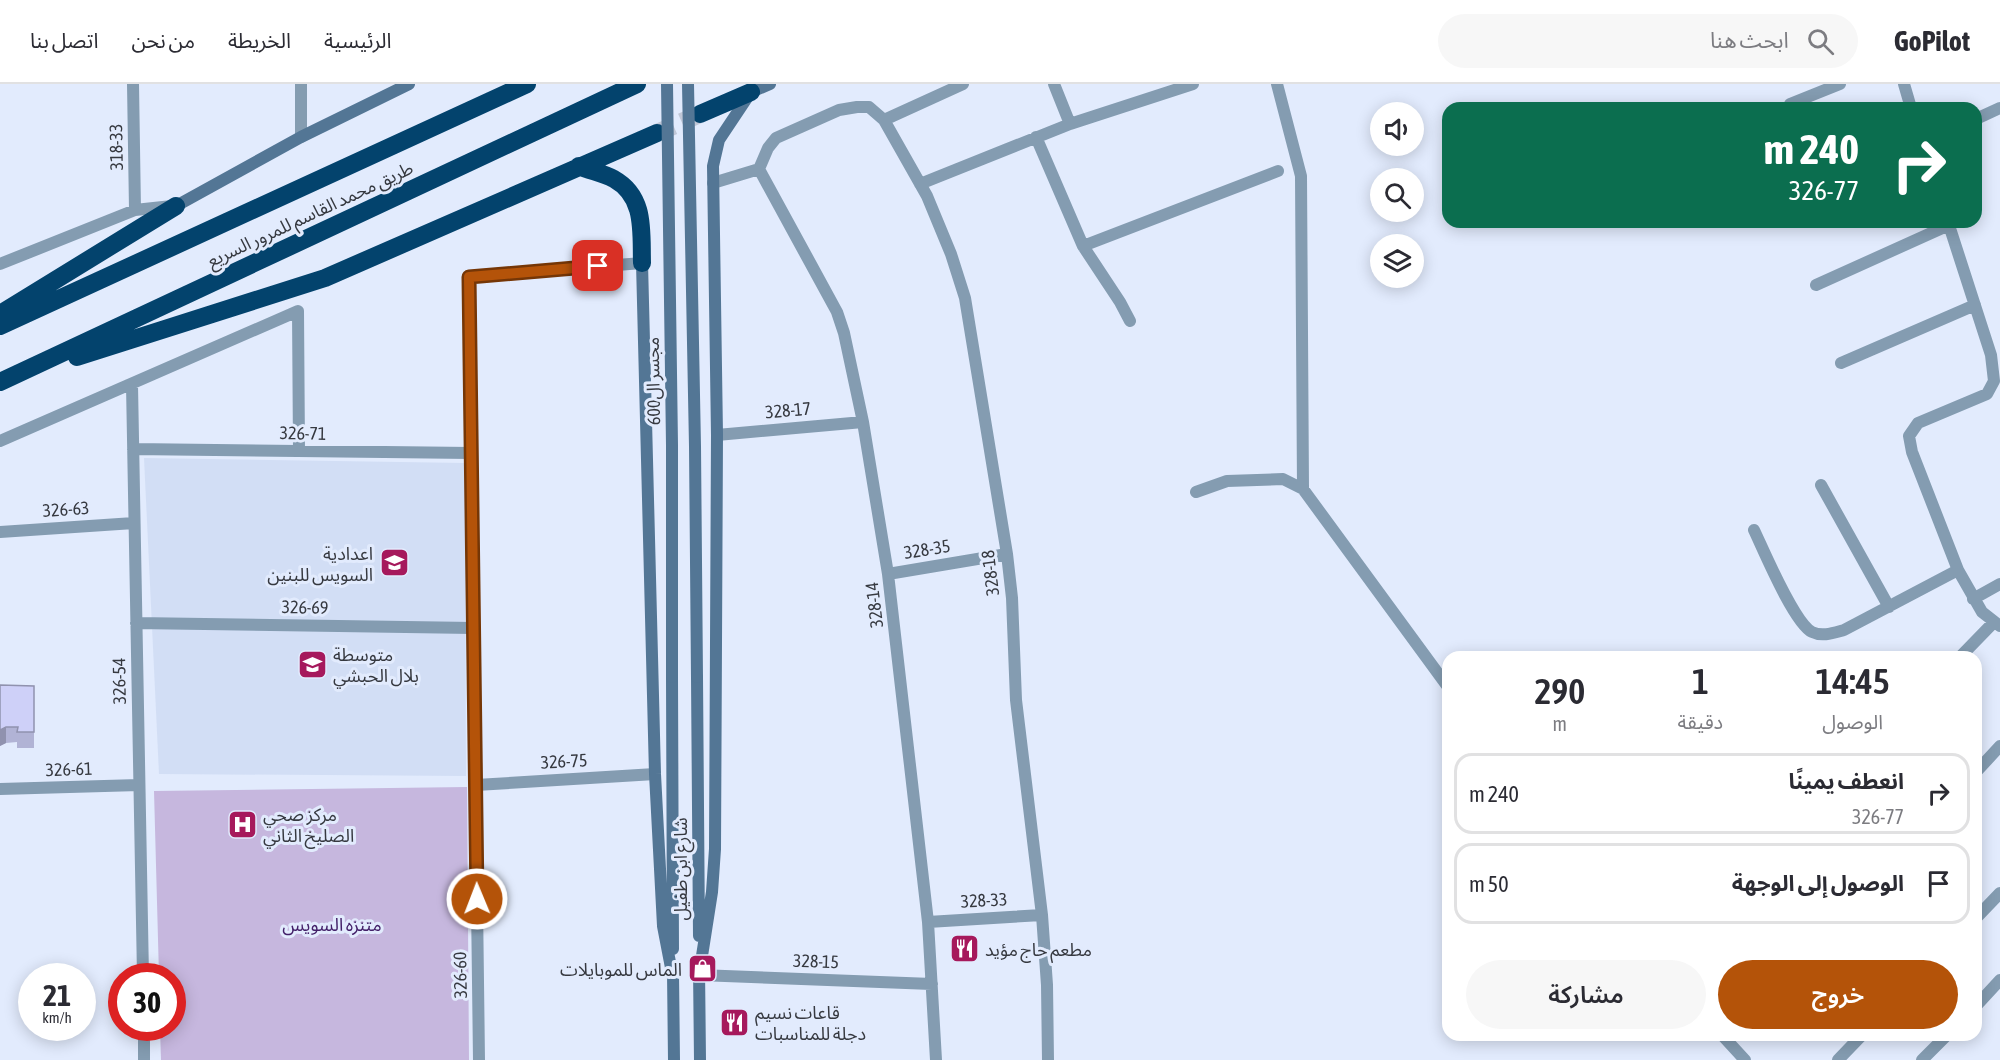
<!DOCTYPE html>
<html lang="ar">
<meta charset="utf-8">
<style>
body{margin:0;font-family:"Asap Condensed","Noto Sans Arabic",sans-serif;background:#f7f7f7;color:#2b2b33;direction:rtl;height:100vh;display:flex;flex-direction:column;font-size:22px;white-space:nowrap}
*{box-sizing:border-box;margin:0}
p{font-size:20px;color:#7c7c81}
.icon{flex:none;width:33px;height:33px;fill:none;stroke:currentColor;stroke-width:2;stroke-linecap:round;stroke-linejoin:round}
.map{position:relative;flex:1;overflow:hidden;direction:ltr}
.panel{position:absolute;left:1442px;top:567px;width:540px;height:390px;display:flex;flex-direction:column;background:#fff;border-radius:18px;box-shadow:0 3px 15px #0003;direction:rtl}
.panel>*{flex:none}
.hud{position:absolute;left:1442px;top:18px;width:540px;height:126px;border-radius:18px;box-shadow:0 3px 15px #0003;direction:rtl;background:#0b6e4f;color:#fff;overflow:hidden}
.buttons{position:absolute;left:1370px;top:18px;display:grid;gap:12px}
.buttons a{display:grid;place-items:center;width:54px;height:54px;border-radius:50%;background:#fff;box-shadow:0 3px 15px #0003;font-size:30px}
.speed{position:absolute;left:18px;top:879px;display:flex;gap:12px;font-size:30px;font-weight:700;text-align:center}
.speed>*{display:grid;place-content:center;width:78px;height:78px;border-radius:50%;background:#fff;box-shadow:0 3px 15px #0003;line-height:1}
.speed small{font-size:15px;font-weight:400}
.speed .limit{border:9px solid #d22;background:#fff;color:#111}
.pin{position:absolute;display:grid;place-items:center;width:51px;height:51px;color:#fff;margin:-26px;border-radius:12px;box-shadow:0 3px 9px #0006}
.me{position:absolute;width:66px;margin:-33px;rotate:359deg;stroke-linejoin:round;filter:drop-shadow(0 0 4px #0008)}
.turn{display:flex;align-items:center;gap:21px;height:126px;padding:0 24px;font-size:27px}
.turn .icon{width:78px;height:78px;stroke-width:2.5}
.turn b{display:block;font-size:42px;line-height:51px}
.eta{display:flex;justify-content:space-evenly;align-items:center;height:102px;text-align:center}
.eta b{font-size:36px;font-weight:600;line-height:42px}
.cta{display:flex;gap:12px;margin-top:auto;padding:12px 24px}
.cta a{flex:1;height:69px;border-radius:36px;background:#b45309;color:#fff;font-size:24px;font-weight:600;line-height:69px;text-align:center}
.cta a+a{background:#f7f7f7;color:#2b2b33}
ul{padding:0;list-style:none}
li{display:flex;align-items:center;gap:18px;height:81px;margin:0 12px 9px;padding:0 12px;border:3px solid #e1e1e2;border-radius:18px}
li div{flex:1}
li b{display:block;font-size:22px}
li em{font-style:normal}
header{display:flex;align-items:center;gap:36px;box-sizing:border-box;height:84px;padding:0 30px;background:#fff;border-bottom:2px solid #e1e1e2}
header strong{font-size:28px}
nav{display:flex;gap:33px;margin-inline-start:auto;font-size:21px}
.search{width:420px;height:54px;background:#f7f7f7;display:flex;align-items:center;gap:15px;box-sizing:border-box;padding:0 21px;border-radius:33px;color:#7c7c81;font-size:22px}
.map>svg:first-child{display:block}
.built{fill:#d2def5}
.green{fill:#c6b7de}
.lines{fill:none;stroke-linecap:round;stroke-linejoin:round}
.highway-tunnel{stroke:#c0c7d7;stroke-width:18;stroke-dasharray:18 9;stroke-linecap:butt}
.street{stroke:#849cb1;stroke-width:12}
.secondary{stroke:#537695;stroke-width:12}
.highway{stroke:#03436d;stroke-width:18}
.secondary-bridge{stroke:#537695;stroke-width:12}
.wall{fill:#b1b3d5}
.shaded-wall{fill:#9092ae}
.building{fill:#ced0f8;stroke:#9092ae;stroke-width:1.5}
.route-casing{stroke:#753606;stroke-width:15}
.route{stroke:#b45309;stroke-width:10}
.labels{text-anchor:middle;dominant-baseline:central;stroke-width:6;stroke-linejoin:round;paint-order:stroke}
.street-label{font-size:18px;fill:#363940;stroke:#e2ebfd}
.poi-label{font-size:18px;fill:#363940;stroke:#e2ebfd;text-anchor:start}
.park-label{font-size:18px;fill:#432069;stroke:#e2ebfd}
</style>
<header>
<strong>GoPilot</strong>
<div class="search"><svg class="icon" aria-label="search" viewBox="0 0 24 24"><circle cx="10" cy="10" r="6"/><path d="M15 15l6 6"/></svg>ابحث هنا</div>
<nav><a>الرئيسية</a><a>الخريطة</a><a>من نحن</a><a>اتصل بنا</a></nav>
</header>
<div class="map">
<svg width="2000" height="976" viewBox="0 0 2000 976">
<rect width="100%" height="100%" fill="#e2ebfd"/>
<path class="built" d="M144,374L465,379L466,692L159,690Z"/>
<path class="green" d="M467,703L469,976H161L160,944H172V892H159L154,707Z"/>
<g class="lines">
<path class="highway-tunnel" d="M657,49L700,30"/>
<path class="street" d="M133,0L135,126
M301,0V53
M1054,0L1070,40
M1277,0L1301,92L1303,405
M1904,0L1911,24
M1790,20L1840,0
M1976,35L2000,24
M884,36L963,0
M1036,53L1083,162L1278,87
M759,85L837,228L844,249L863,338L888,490L928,838L936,976
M713,99L759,85L768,64L776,54L839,26L857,23H869L884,36L927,112L951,170L965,214L1007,470L1012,514L1016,616L1042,831L1047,901L1048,976
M920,100L1070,40L1193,0
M1948,138L1991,271L1994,297L1987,310L1918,339L1909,352L1912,368L1958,486L1982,528L2000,542
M1083,162L1120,218L1130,237
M0,180L135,126L172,122
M1816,201L1949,141
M1841,279L1975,221
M132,301L143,892
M717,351L863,338
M0,357L298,227L299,367
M133,365L471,369
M1821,401L1889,523
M1196,408L1227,397L1283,395L1303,405L1448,603
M1754,446C1764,467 1794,539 1812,548C1822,553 1833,549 1844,546L1958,486
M0,448L134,439
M888,490L1007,470
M1973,515L2000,500
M136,539L473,544
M1960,573L1994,538
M1976,688L2000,662
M476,701L655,690
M0,705L139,701
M1976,834L2000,809
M928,838L1042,831
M699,891L932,900
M1976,922L2000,896
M144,944V976
M1722,951L1745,976
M479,976L469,193L642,179
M1838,976L1862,951
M1922,976L1947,951"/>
<path class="secondary" d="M176,122L301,53L409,0
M642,179L655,690L663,842L673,894
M672,593L673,865
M697,593L699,852
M699,884L700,976
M673,889L674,976
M699,891L712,808L715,765L717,351L713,82L719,56L751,8L770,0"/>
<path class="highway" d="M700,30L751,8
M579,82C590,87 604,89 614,95C646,113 641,148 642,179
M0,230L176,122
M0,242L527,0
M77,273L325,194L657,49
M0,298L637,0"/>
<path class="secondary-bridge" d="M667,0L672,361V593
M688,0L695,362L697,593"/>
</g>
<path class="wall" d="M0,601L34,602V664H17V658L6,659L0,662Z"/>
<path class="shaded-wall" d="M6,643V659L0,662V646Z"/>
<path class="building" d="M0,601L34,602V648H17L18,643H6L0,646Z"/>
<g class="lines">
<defs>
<path id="route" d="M477,815L469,193L598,182"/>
</defs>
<use href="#route" class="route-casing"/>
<use href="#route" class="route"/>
</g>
<defs>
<symbol id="school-square" viewBox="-11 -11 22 22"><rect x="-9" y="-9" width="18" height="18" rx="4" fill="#a6195c" stroke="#e2ebfd"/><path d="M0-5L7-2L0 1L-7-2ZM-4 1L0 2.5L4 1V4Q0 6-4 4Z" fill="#fff"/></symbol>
<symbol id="hospital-square" viewBox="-11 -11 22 22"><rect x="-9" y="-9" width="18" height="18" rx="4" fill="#a6195c" stroke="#e2ebfd"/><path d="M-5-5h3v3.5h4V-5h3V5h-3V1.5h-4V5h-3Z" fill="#fff"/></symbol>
<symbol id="restaurant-square" viewBox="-11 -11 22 22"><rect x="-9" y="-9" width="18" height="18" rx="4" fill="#a6195c" stroke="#e2ebfd"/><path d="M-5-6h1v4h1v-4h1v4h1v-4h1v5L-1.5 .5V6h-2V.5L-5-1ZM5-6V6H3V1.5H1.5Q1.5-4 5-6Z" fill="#fff"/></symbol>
<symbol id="shop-square" viewBox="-11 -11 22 22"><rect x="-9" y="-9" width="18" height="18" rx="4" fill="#a6195c" stroke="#e2ebfd"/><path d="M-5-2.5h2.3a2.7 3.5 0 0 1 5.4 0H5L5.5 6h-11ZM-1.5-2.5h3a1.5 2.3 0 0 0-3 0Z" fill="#fff"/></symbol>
</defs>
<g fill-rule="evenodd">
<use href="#school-square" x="378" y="462" width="33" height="33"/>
<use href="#school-square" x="296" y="564" width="33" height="33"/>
<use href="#hospital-square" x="226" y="724" width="33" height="33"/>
<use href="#restaurant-square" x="948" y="848" width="33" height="33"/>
<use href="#shop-square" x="686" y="868" width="33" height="33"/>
<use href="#restaurant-square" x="718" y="922" width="33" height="33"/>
</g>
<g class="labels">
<g class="street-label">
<text transform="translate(116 63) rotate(-91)">318-33</text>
<text transform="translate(310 130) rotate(-25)">طريق محمد القاسم للمرور السريع</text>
<text transform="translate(653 297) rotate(-91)">مجسر ال600</text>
<text transform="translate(788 326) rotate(-5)">328-17</text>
<text transform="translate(303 349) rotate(1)">326-71</text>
<text transform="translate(66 425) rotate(-4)">326-63</text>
<text transform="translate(927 465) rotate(-9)">328-35</text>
<text transform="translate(990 489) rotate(-97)">328-18</text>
<text transform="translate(874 521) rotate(-97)">328-14</text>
<text transform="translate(305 523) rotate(1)">326-69</text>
<text transform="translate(119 597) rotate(-91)">326-54</text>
<text transform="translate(564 677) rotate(-3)">326-75</text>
<text transform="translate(69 685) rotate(-2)">326-61</text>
<text transform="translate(680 785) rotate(-90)">شارع ابن طفيل</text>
<text transform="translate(984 816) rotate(-3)">328-33</text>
<text transform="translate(816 877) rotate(2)">328-15</text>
<text transform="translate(460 891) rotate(-91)">326-60</text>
</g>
<g class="poi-label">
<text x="373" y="469" text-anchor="end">اعدادية<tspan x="373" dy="21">السويس للبنين</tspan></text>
<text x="333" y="570">متوسطة<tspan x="333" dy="21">بلال الحبشي</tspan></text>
<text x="263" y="730">مركز صحي<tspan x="263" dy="21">الصليخ الثاني</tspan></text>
<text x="985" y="865">مطعم حاج مؤيد</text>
<text x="682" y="885" text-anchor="end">الماس للموبايلات</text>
<text x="755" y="928">قاعات نسيم<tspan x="755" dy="21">دجلة للمناسبات</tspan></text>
</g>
<g class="park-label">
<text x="332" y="840">متنزه السويس</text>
</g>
</g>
</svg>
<div class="buttons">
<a><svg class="icon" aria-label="sound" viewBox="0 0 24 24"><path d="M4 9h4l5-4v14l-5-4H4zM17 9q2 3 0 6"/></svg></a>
<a><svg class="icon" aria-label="search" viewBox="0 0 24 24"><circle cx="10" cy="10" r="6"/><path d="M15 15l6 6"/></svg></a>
<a><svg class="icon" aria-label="layers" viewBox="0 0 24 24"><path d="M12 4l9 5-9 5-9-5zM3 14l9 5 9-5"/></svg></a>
</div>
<div class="speed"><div>21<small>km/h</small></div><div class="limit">30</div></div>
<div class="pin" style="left:598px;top:182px;background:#d93025"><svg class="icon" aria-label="arrive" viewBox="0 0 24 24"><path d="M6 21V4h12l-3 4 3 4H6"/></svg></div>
<svg class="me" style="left:477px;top:815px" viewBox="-20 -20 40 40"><circle r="17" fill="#b45309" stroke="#fff" stroke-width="3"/><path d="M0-11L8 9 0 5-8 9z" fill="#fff"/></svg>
<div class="hud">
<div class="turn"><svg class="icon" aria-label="right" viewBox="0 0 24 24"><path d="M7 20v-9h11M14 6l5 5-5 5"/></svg><div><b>240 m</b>326-77</div></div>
</div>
<section class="panel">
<div class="eta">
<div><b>14:45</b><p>الوصول</p></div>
<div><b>1</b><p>دقيقة</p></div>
<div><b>290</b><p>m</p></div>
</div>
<ul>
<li><svg class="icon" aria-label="right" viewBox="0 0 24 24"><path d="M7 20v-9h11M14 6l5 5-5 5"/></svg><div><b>انعطف يمينًا</b><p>326-77</p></div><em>240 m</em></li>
<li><svg class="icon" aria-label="arrive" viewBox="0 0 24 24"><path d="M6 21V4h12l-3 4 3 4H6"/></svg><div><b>الوصول إلى الوجهة</b></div><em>50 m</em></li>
</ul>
<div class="cta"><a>خروج</a><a>مشاركة</a></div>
</section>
</div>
